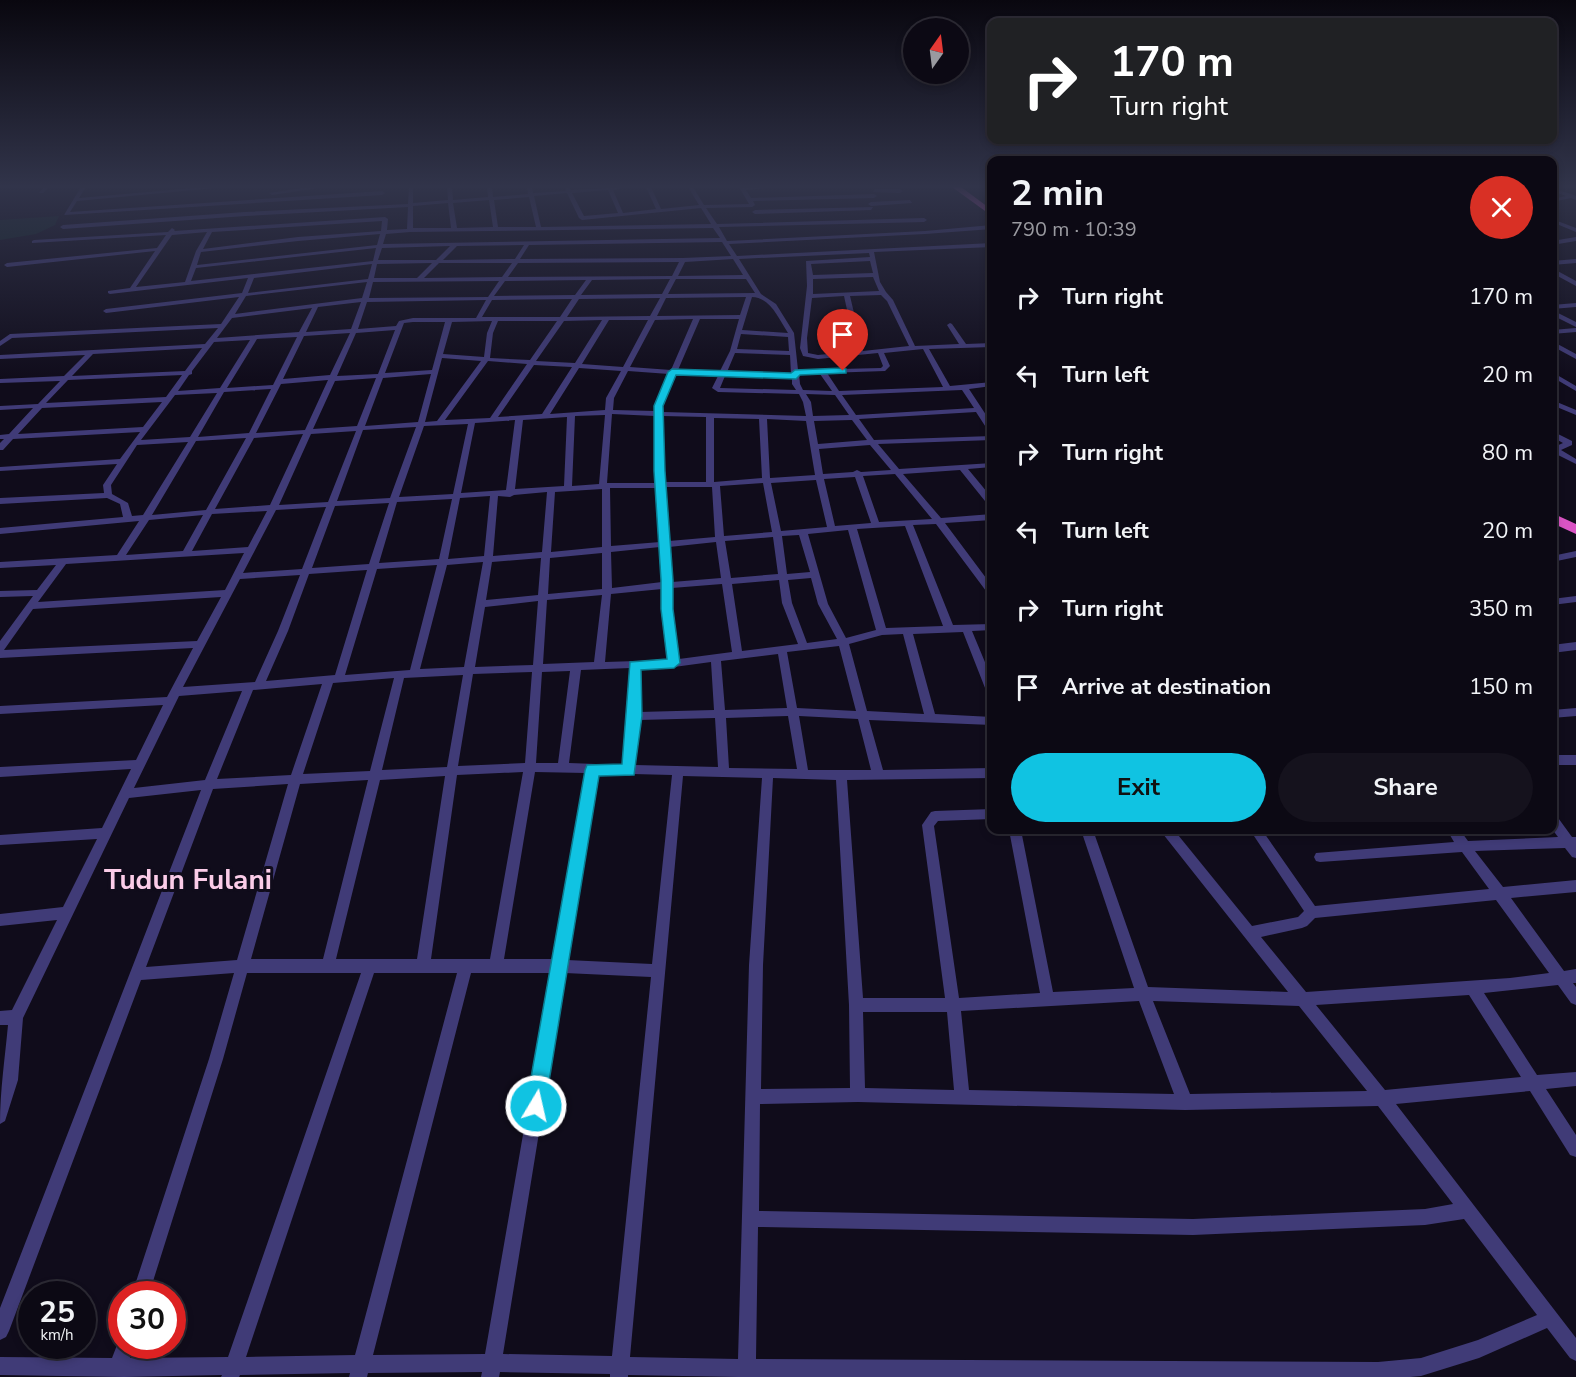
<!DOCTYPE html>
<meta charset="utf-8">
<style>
body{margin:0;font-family:"Nunito Sans",sans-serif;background:#15121d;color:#f1f3f6;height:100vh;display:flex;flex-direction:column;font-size:22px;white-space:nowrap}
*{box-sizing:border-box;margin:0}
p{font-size:20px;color:#9a9aa0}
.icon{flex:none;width:33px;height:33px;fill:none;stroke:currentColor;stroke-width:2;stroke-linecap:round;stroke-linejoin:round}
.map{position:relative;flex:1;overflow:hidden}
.side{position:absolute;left:987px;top:156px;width:570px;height:678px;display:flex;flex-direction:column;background:#0c0914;border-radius:12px;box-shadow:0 3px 9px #0003,0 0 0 2px #2c2a34}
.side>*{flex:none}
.hud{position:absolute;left:987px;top:18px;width:570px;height:126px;border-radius:12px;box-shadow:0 3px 9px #0003,0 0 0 2px #2c2a34;background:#202124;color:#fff;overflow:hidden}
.needle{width:39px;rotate:14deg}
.controls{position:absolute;left:903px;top:18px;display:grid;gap:12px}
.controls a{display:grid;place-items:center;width:66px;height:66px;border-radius:50%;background:#0c0914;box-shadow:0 3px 9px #0003,0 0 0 2px #2c2a34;font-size:30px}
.speed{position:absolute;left:18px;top:1281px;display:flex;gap:12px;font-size:30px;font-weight:700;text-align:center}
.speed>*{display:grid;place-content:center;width:78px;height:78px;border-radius:50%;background:#0c0914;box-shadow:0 3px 9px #0003,0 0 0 2px #2c2a34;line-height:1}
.speed small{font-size:15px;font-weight:400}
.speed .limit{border:9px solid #d22;background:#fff;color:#111}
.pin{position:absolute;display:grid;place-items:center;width:51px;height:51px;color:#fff;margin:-62px -26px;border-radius:50% 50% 50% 0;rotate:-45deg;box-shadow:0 0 6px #0007}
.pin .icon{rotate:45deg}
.me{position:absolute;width:66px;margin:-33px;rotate:9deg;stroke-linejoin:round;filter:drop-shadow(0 0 4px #0008)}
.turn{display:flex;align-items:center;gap:21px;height:126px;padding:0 24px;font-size:27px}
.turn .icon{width:78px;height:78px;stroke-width:2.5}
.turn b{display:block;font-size:42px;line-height:51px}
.round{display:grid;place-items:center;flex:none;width:63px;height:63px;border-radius:32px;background:#15121d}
.headline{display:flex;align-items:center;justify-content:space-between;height:102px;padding:0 24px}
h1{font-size:36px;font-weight:700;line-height:45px}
.action{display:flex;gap:12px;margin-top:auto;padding:12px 24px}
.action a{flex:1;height:69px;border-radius:36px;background:#10c3e2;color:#111;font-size:24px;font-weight:700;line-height:69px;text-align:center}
.action a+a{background:#15121d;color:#f1f3f6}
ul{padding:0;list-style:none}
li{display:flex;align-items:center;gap:18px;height:78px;padding:0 24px}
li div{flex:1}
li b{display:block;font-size:22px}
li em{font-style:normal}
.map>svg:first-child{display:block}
.green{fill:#102425}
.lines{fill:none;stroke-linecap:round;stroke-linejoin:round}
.minor{fill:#403b77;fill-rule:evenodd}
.trunk{fill:#da54c4;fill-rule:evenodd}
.route{fill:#10c3e2;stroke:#0a7f93;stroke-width:1.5}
.labels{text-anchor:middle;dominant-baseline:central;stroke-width:6;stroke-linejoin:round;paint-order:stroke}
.near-district-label{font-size:28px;font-weight:bold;fill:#fbcce8;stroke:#100c1b}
</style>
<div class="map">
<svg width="1576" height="1377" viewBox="0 0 1576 1377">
<rect width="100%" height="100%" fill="#100c1b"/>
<path class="green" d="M59,216L55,225L36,234L0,240V220Z"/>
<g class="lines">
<path class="minor" d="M44,187H49L43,193H39Z
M81,187H86L79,198L204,187H226L77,201L70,212L382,191L385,193L382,195L64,215Z
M308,187H325L272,195L269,193Z
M409,187H413V203L448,200L447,187H452L453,200L488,197L487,187H492L493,197L528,194L527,187H532L533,193L566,191L565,187H569L571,190L628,187L613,190L623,213L656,209L646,187H651L661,209L699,205L688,187H693L704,205L749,204L739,187H778L746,190L751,198L874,194L877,196L874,198L753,201L755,205L752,207L706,208L717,224L924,218L927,220L924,222L719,227L727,241L925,231L992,225V229L925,234L729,244L737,256L992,243V247L874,252L880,282L886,292L893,300L915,346L959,344L947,325L950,323L952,324L966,344L992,343V347L929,349L950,386L992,382V386L969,389L992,424V432H989L976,412L859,419L874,440L992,436V440L878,444L899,469L992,463V467L968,469L992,498V506H989L960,470L903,474L941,518L992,514V520L945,523L992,586V596L989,595L936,524L913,525L953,625L992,624V630L972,631L992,679V697L987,693L963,632L913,634L935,714L992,717V725L869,720L883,770L992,768V778L847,780L863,998H945L922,825L931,812L935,811L992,809V819L938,821L934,826L959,998L1040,993L1009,830H1021L1053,992L1134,988L1081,830H1093L1148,987L1288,992L1163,834L1161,830H1174L1252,926L1298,917L1304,911L1250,830H1262L1315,906L1489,889L1462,852L1320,862L1316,861L1314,857L1316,853L1454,842L1447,830H1460L1468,841L1558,837L1552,829V814L1556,815L1572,837H1576V858L1572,857L1565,848L1475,851L1503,887L1576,880V892L1511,898L1564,971L1576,969V983H1573L1576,987V1005L1571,1003L1558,985L1484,993L1537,1075L1576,1072V1086L1546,1089L1576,1135V1157L1570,1155L1530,1091L1396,1104L1576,1338V1361L1570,1358L1547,1328L1479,1358L1421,1376L1410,1377H738L628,1375V1377H610V1374L500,1372L499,1377H481L482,1372L368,1373L367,1377H349L350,1373L240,1375L239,1377H221L222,1375L124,1377L0,1375V1357L112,1358L119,1340L122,1339V1346H134L130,1358L228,1357L361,973H247L223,1059L149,1294H132L209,1059L234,973L141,980L9,1331L6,1337L0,1340V1308L201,790L129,798L23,1018L18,1080L5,1121L0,1124C0,1090 5,1058 8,1025H0V1011L12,1010L57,920L0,926V914L63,907L97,839L0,845V835L102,828L131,769L0,777V767L136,760L163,705L0,714V706L167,697L193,648L0,658V641L33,596L0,597V591L37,590L56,565L0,568V562L117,555L139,521L0,534V528L123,517L120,504L107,498L0,504V498L104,493L103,485L117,464L0,471V467L120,459L140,432L13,439L3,450H0V443L4,439H0V435L9,434L33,408L0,410V406L38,404L60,381L0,383V379L64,376L85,355L0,359V355L205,344L218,328L12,338L0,346V341L10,334L221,324L239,297L106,313L103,311L106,309L242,293L248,278L110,294L108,293V291L130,288L155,251L7,267L4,265L7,263L157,248L166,235L32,243V241L34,240L168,232L172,228L175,230L174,231L385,217L388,219L387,230L407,229L408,207L245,216L63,229L60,227L63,225L245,212L408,204ZM608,190L618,213L584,216L572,193ZM567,193L579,218L582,220L701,208L711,224L541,227L534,196ZM529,197L536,227H498L494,200ZM489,200L493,227L457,228L453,203ZM448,203L451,228H413V206ZM382,221L381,231L298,237L203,249L212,232ZM713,228L720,238L383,244L386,234L410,232ZM207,232L196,251L185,282L136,287L172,235ZM380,234L377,245L197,265L201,252L298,241ZM722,242L731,256L683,258L520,259L529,245ZM524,245L515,259L443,260L457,246ZM450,246L436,260H378L382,248ZM376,248L373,261L191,281L196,268ZM869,253L870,257L806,261L807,286L800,348L803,356L818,359L878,353L883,366L881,368L798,370L794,333L776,304L761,294L739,259ZM733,259L743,275L678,276L685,262ZM870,261L873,273L813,275L811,264ZM679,262L672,276L508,277L518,263ZM432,263L417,278H374L377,264ZM439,263H512L502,277L424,278ZM372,264L368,279L248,293L254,278ZM873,277L879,291L813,294V279ZM670,279L662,294L581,295L592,280ZM676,279H746L755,293L668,294ZM586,280L575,295L494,296L505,281ZM499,281L488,297L369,298L373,282ZM367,282L362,298L235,314L246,296ZM881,295L887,301L909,346L863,351L850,296ZM844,296L856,351L818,355L808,353L807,338L812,298ZM746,297L740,315L657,316L666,298ZM752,297C770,297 779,319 788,333L742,330ZM660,298L650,316L567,317L579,299ZM572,299L560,317H482L492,300ZM486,300L476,318H413L399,321L396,326L358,329L367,302ZM361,302L351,329L306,332L318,307ZM312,308L299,332L217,338L232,318ZM693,319L671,370L630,367L655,320ZM700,319H739L730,351L720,371L678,370ZM602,320L575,363L536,361L564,321ZM609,320H648L623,367L582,364ZM492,321L487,333L484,357L443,354L452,322ZM498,321H557L530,360L490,358L493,333ZM413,322H445L432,370L385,373L404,323ZM395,330L378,374L337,376L356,333ZM350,333L330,375L283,379L304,336ZM741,334L788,337L789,351L737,349ZM297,337L273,385L227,388L257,339ZM250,340L220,388L178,391L189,375L192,374V371L214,342ZM202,348L185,371L72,376L93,354ZM923,349L943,387L839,391L827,373L885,371L890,366L884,353ZM735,353L790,355L791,374L727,372ZM442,358L481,361L437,421L425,422ZM488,361L527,364L490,418L445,420ZM534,365L572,367L542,414L498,417ZM579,368L621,371L606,398L605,410L550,414ZM628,371L669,374L655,406V411L613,410L614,398ZM431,374L418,422L365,426L383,378ZM676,374L718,376L712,388L718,392L799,394L803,402L806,416L663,412V406ZM820,374L832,391L803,390L800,384L799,374ZM182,375L166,397L46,403L68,380ZM725,376L792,378V384L796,390L720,388ZM376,378L357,426L313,429L335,381ZM328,380L305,430L256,433L281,384ZM271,389L249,433L198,437L224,392ZM962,390L974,408L856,415L842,395ZM217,393L190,437L141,440L175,395ZM806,394L835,395L849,415L813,416L811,402ZM162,402L143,427L18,434L42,408ZM612,414L655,416L656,483H607ZM605,415L599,484L572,486L575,416ZM663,416L706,417V482H664ZM567,417L564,486L515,489L523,420ZM714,418L759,419L762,478L714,482ZM767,419L806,421L815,475L770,478ZM515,420L506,490L461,493L475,423ZM852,420L867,440L818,444L814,421ZM468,424L453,494L399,497L424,426ZM416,427L390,498L337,501L363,430ZM356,431L328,502L279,505L311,434ZM303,434L270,505L215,509L254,438ZM246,438L206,510L152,515L196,441ZM188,442L143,515L132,516L128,503L112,494L111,485L137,445ZM870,445L891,470L861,472L857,470L853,472L823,474L819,449ZM895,474L932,519L879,522L863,476ZM855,477L871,523L835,526L824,479ZM816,480L827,527L781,531L771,483ZM763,483L772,532L724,536L720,486ZM664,487H712L715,537L669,541ZM610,488H656L660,542L611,546ZM602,489V547L551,552L555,492ZM547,492L542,552L493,556L498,496L510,497L514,495ZM490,496L484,556L448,559L460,498ZM452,499L439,559L379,563L397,502ZM389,503L369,564L312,568L335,506ZM326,507L302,569L243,573L276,510ZM267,511L248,547L192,551L212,514ZM203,515L183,551L126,555L149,520ZM905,526L943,626L886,628L857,529ZM848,530L876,630L846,638L828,604L808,534ZM799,535L810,572L787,574L782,536ZM773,537L778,574L731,578L725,541ZM716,542L721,578L672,582L669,547ZM660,547L662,582L612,588L611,552ZM244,553L225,590L38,602L66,564ZM602,553V589L548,594L550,558ZM541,558L538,595L486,600L492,562ZM483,562L464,667L420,669L447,565ZM437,565L410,670L345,675L377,569ZM367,570L335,675L266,681L288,631L309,574ZM300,575L278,631L255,682L183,687L240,579ZM811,578L818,604L837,639L807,643L792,603L788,580ZM779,580L782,603L798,644L742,651L732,584ZM722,584L732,652L679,659L672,609V588ZM662,589V609L668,660L605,662L611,594ZM602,595L594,662L543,664L547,600ZM221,597L197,641L4,650L33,609ZM538,601L533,665L475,667L485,607ZM903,634L924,714L867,711L849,644L882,635ZM839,646L856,711L797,708L787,652ZM778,654L787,708L725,710L721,661ZM711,662L714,710L639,712L640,668L674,667ZM630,668L629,716L624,765L569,763L581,670ZM570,671L558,763H536L542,672ZM532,672L525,763L458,766L473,674ZM463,675L447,767L382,770L404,678ZM394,678L370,771L303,774L333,683ZM322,684L291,775L217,779L253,690ZM242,691L205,780L134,788L179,696ZM788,716L797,769L729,768L726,718ZM799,716L858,719L871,770H808ZM715,718L718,767L635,765L639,720ZM523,772L490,959H431L457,775ZM535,772L586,773L553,959H504ZM597,773L629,776L633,774L672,775L652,964L567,960ZM445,776L417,959H336L380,780ZM683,776L762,778L749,965L738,1359L630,1357ZM773,778L836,780L849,1005L850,1088L761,1089L763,965ZM368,780L323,959H251L300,784ZM288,784L237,960L146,967L213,789ZM1496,900L1549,973L1510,978L1306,992L1261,937L1302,928L1307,926L1315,918ZM374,973H457L355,1355L246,1357ZM471,973H551L485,1354L373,1355ZM565,973L651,977L612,1356L503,1354ZM1469,995L1521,1077L1385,1090L1316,1005ZM1139,1001L1174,1094L969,1090L961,1011ZM1153,1001L1299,1006L1367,1091L1190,1094ZM863,1012H947L954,1090L865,1088ZM858,1102L1185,1110L1378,1106L1453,1204L1425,1209L1193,1219L759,1211L760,1104ZM1464,1219L1537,1315L1478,1340L1421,1358L1378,1362L756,1359L758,1227L1193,1235L1425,1225Z
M1552,188L1574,195L1576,196V200L1571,198L1552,202V199L1566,196L1552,191Z
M875,189H900L903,191L900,193L873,192Z
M910,200L912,203L871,206L868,204L871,202Z
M873,207L871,210L755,214L752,212L755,210Z
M1552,219L1576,228V232L1552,222Z
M1576,237V241L1552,245V241Z
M1576,259V263L1552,265V261Z
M1552,268L1576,281V286L1552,273Z
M1576,303V307L1552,309V305Z
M1552,310L1576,322V327L1552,315Z
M1576,328V332L1552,334V330Z
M1552,341L1576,354V359L1552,346Z
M1552,372L1576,386V391L1552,377Z
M1552,400L1576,410V415L1552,405Z
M1552,431L1572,441V445L1561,450L1576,459V464L1552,452V448L1563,443L1552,437Z
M1576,551V557L1552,562V556Z
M1576,596V602L1552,605V599Z
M1576,642V650L1552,653V645Z
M1576,708V716L1552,718V710Z
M1552,755H1576V765H1552Z"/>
<path class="trunk" d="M952,187H961L992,210V216Z
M1552,513L1576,524V534L1552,523Z"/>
</g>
<linearGradient id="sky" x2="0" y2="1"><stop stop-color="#09070f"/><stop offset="0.49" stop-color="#31344a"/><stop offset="1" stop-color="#31344a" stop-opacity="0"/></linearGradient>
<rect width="1576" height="380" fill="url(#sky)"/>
<path class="route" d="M843,368L846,369V373L800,375L796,379L676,375L663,406L665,471L673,580V609L680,663L674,668L641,670L642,716L634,775L599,776L545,1106L543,1113L536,1116L529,1113L526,1106L585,770L587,765L622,764L630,662L667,659L661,609V580L654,471V406L668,372L672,369L791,373L795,370Z"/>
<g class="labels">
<g class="near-district-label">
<text x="188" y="880">Tudun Fulani</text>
</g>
</g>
</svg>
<div class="controls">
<a><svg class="needle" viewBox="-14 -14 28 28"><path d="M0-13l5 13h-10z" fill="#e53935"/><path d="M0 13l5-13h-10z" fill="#9a9aa0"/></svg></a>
</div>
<div class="speed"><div>25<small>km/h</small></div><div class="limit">30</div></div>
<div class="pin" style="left:843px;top:371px;background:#d93025"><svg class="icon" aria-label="arrive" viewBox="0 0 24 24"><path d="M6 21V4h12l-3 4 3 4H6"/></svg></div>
<svg class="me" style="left:536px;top:1106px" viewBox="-20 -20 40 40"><circle r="17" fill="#10c3e2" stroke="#fff" stroke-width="3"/><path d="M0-11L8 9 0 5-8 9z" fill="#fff"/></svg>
<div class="hud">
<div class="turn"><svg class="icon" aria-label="right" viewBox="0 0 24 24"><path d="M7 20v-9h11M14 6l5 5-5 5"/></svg><div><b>170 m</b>Turn right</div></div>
</div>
<section class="side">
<div class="headline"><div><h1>2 min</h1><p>790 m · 10:39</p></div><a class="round" style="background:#d93025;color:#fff"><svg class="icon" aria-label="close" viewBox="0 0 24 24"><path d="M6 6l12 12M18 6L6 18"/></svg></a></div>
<ul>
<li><svg class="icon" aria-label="right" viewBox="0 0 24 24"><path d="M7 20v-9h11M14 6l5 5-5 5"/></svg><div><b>Turn right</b></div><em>170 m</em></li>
<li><svg class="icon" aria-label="left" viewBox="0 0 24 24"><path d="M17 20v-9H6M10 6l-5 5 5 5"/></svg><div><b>Turn left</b></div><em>20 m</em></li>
<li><svg class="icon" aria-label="right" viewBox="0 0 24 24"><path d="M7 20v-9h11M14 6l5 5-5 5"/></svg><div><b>Turn right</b></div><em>80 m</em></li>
<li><svg class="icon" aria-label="left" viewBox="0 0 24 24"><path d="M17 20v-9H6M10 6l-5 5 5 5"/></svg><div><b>Turn left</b></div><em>20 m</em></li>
<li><svg class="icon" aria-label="right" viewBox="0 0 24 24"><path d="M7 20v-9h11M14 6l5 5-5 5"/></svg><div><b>Turn right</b></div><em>350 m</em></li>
<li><svg class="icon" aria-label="arrive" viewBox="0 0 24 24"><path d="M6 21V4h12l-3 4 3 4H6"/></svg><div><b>Arrive at destination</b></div><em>150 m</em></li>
</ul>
<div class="action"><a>Exit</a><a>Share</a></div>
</section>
</div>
